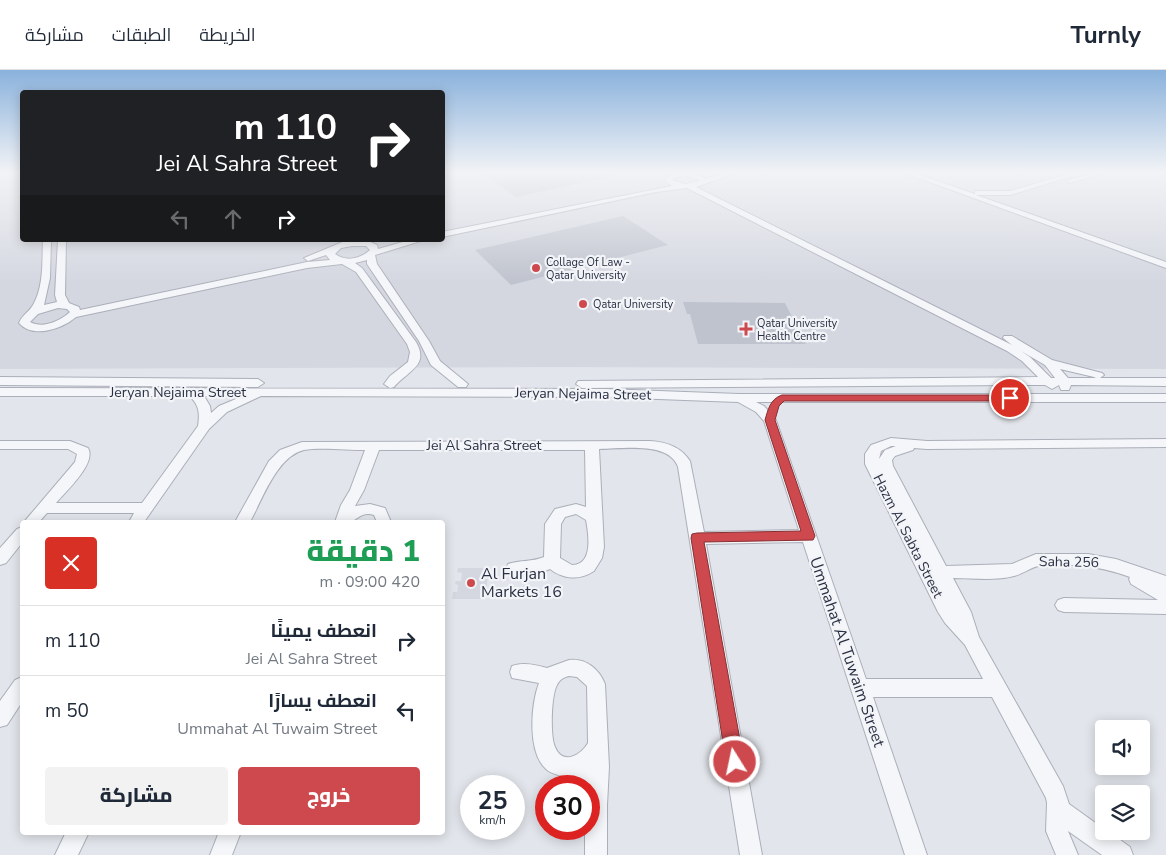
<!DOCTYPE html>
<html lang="ar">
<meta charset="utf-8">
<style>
body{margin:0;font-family:"Nunito Sans",Cairo,sans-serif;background:#f2f2f3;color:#1f2937;direction:rtl;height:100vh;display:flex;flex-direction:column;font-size:19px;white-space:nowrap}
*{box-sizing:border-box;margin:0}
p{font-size:16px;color:#747a83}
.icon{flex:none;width:28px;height:28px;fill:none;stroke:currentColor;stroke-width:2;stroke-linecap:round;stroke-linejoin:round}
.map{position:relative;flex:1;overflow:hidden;direction:ltr}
.details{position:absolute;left:20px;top:450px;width:425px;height:315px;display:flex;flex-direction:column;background:#fff;border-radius:5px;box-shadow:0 2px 12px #0003;direction:rtl}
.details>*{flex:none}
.top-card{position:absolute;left:20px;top:20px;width:425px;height:152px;border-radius:5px;box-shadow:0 2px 12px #0003;direction:rtl;background:#202124;color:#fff;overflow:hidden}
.buttons{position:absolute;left:1095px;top:650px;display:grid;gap:10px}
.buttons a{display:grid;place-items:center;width:55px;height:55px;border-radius:5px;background:#fff;box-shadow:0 2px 12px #0003;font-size:25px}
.speed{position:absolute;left:460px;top:705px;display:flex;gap:10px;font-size:25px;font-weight:700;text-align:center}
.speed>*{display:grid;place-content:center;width:65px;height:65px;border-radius:50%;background:#fff;box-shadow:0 2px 12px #0003;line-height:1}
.speed small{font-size:12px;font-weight:400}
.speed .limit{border:8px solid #d22;background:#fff;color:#111}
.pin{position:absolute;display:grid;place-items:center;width:42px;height:42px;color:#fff;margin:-21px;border:2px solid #fff;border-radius:50%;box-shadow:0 1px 5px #0007}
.me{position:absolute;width:55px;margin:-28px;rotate:350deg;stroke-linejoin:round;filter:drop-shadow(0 0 4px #0008)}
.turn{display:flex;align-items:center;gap:18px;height:105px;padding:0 25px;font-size:22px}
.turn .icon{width:65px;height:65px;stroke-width:2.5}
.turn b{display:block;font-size:35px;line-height:42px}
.lanes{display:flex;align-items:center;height:48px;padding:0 25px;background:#0003;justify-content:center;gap:25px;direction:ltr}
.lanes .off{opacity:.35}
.round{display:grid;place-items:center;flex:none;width:52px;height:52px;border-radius:5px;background:#f2f2f3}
.headline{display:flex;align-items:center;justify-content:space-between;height:85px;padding:0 25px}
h1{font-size:30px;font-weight:800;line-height:38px;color:#1e9e55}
.action{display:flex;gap:10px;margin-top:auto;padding:10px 25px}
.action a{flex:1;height:58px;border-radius:5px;background:#ce494e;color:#fff;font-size:20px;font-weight:800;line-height:58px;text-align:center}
.action a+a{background:#f2f2f3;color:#1f2937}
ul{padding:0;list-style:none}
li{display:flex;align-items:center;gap:15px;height:70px;padding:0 25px;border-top:1px solid #e0e1e3}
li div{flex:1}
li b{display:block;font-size:19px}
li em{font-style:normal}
header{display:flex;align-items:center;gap:30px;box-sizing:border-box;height:70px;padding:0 25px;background:#fff;border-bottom:1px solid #e0e1e3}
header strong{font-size:24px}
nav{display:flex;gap:28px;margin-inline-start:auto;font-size:18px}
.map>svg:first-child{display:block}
.built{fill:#d4d7e0}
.building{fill:#bfc3cd}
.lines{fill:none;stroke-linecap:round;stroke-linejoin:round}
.street-casing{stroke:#abafb9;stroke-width:2}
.street{fill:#f5f6f9;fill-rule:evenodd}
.route{fill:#ce494e;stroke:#862f33}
.poi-dot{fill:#ce494e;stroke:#f2f4f8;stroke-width:2}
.labels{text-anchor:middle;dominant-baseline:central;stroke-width:4.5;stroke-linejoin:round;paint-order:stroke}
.far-poi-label{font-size:11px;fill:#2a3043;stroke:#f2f4f8;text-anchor:start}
.street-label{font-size:14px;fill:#2a3043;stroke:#f2f4f8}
.near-poi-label{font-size:16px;fill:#2a3043;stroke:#f2f4f8;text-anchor:start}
.near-street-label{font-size:16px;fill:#2a3043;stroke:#f2f4f8}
</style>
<header>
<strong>Turnly</strong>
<nav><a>الخريطة</a><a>الطبقات</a><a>مشاركة</a></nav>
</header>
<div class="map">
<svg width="1166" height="785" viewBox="0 0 1166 785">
<rect width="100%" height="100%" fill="#e2e5eb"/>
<path class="built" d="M0,103H22V170H442L443,103H1166V299L552,297L0,299Z
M458,498H489L485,529H452L453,522H457L458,515L455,514L456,511H461L462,503L457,502Z"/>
<path class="building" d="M483,103H609V107L516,127Z
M623,146L668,175L511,215L475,180Z
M683,232L785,233L806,274H698L690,244H687Z"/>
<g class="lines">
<defs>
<path id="street" d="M674,103H691L702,106L705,109L725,103H735L696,117L1012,275L1003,268L1004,266H1012L1052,290L1102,303L1104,305L1100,308H1166V316L1071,315L1069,320H1061L1059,315L1052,319L1045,315H1033L582,318L576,314L578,311L1038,307L1022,291L1007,281L687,118L656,122L442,167V162L672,116L664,110ZM687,106L697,109L699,111L685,114L672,110L676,107ZM1021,281L1045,295L1055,308H1051L1030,287ZM1060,299L1094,307L1096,308H1068Z
M905,103H914L975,124V121H1010L1072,103H1082L1010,125H976L1166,192V198Z
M1093,103H1103L1070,113L1066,111Z
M43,170H51L50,208L44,235L57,232L55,225L58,170H66L65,225L69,233L79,237L80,240L307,192L330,190L326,185L308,191L304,188L345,171H368L377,175L378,179L410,170H424L375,185L377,194L429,271L440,291L468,314L466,317H458L431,295L419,271L367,194V190L355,193L362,198L416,272C430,296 407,301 394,317L390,318L384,314L390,306L408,292L410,282L407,274L356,202L342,194L307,198L76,247C62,259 33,269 19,253C22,245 29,242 33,235C44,216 42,191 43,170ZM352,176H366L370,180C360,189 346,192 335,184L341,178ZM58,238L67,239L70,242C60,251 43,259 30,252L38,244Z
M0,307L258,309L264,313L258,317L0,315Z
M0,318L605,319L739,324H1166V332H756L764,336L776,350L866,609H983L965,575L945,553L938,542L865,394V384L871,375L891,368L927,371L1166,369V377L927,379L914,378L913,380L895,386L892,390L893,396L946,496L1012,494L1036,484H1088L1116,489L1166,506V544L1064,542L1058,540L1055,535L1058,530L1064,528L1158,530L1131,514L1129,509L1130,507C1103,497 1068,492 1039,496C1031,497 1023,504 1014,506C995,511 973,508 953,508L971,542L979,567L1063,716L1069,734L1104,759V761H1108L1130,777L1133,785H1102L1068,761L1078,785H1056L1046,761L1047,733L1046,728L992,627H873L927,785H905L803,472L706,474L762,785H740L678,397C669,371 621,379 599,379L604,477L602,488L594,501C579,511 563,509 550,499C538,504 521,508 508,504L506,499L508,494C520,490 532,492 544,487L545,454L555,439L576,434L586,437L585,380H379L364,420L355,436L370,434L385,438L391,452H377L374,445C363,442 360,447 351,452C347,454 340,453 335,452L341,435L350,420L365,380C348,380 319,377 304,380C277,386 262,430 250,452H235L269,391L280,380L302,372L650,371C667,372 681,377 690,391L704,462L799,460L764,351L756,342L738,332L605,327L261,326L227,342L209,359L144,452H129L134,443H47L39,452H24L75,392L77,384L68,379H0V371H70L88,378C97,393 66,421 56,433H142L198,356C200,343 199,334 189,326H0ZM204,326H243L219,336L211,343L210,336ZM891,376H896L885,380L879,389L881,381ZM576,444L586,450C589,466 593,495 572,495L560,488L561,454L565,447Z
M22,457V473L6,493L0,495V478L17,459Z
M569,590C586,588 599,599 605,614L609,697L607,735V785H585V759H589V716H571C569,714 566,709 563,707C558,704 551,704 546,699C527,682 531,634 539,613L512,608L510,602L512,596C524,592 536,595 547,598ZM569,606L577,607L587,616L588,673C581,685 563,696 555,677C550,666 551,626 557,615C559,610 564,607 569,606Z
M22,607V632L7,655L0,657V631L15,610Z
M66,762H89L78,785H55Z
M219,762H241L232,785H210Z"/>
</defs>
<use href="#street" class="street-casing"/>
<use href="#street" class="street"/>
</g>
<linearGradient id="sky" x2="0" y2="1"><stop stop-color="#8ab2dc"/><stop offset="0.48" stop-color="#f2f3f6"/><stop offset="1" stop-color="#f2f3f6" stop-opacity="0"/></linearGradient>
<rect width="1166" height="213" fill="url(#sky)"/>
<path class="route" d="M782,325H1010L1015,328L1010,331H784L779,336L775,350L815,466L813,470L704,472L744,692L741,698L735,700L729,698L726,692L691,468L692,464L697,463L801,461L765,350C768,340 770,329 782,325Z"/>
<g class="poi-dot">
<circle cx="536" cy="198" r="5"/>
<circle cx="583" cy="234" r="5"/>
<path d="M743.5 251.5h5v5h5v5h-5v5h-5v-5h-5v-5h5z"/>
<circle cx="471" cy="513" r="5"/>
</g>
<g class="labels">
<g class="far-poi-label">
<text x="546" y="192">Collage Of Law -<tspan x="546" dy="13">Qatar University</tspan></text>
<text x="593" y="234">Qatar University</text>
<text x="757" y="253">Qatar University<tspan x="757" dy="13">Health Centre</tspan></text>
</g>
<g class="street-label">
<text x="178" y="322">Jeryan Nejaima Street</text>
<text transform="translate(583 324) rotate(1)">Jeryan Nejaima Street</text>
<text x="484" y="375">Jei Al Sahra Street</text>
<text transform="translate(908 466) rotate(63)">Hazm Al Sabta Street</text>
<text transform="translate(1069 492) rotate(1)">Saha 256</text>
</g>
<g class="near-poi-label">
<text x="481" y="504">Al Furjan<tspan x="481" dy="18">Markets 16</tspan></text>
</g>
<g class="near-street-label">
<text transform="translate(847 582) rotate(71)">Ummahat Al Tuwaim Street</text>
</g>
</g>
</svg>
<div class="buttons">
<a><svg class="icon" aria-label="sound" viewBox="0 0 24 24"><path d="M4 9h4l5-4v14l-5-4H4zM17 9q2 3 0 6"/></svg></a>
<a><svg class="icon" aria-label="layers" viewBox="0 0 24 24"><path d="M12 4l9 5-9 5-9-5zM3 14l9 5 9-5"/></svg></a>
</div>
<div class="speed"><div>25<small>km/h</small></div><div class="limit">30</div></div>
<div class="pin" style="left:1010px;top:328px;background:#d93025"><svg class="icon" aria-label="arrive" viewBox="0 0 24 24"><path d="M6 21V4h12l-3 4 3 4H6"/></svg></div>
<svg class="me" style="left:735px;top:692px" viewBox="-20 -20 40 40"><circle r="17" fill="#ce494e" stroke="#fff" stroke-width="3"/><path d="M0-11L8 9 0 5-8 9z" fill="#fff"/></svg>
<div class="top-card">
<div class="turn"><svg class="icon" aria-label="right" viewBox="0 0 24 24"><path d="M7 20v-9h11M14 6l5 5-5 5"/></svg><div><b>110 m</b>Jei Al Sahra Street</div></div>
<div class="lanes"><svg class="icon off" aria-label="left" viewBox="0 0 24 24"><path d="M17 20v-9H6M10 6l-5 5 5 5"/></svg><svg class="icon off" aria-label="ahead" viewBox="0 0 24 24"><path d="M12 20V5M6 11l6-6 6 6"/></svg><svg class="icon" aria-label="right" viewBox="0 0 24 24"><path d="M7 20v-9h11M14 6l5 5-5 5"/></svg></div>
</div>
<section class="details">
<div class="headline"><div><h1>1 دقيقة</h1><p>420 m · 09:00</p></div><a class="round" style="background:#d93025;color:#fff"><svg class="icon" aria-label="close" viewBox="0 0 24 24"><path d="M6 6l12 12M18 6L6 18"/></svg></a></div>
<ul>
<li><svg class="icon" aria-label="right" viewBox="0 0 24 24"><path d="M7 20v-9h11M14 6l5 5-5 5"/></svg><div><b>انعطف يمينًا</b><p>Jei Al Sahra Street</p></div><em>110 m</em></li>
<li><svg class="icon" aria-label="left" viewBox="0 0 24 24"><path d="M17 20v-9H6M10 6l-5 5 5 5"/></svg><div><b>انعطف يسارًا</b><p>Ummahat Al Tuwaim Street</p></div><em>50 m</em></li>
</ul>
<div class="action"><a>خروج</a><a>مشاركة</a></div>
</section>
</div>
